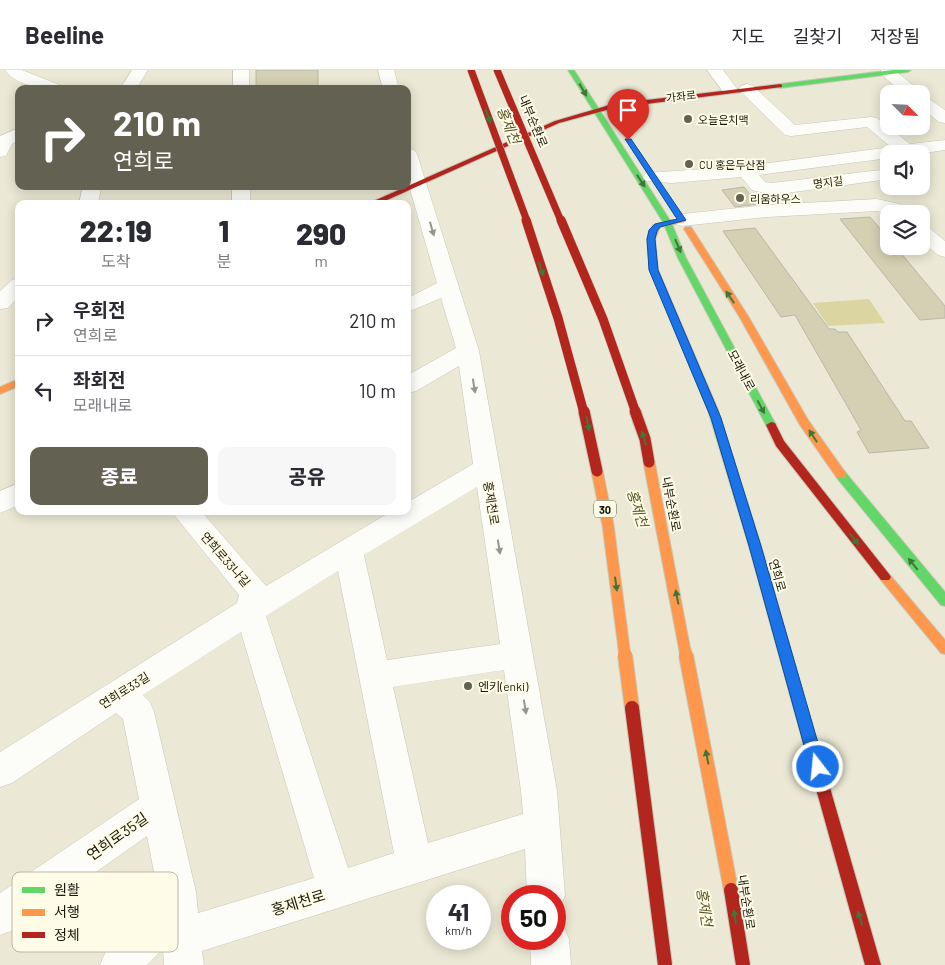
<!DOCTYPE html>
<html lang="ko">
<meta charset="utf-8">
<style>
body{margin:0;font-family:Barlow,"Noto Sans KR",sans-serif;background:#f7f7f7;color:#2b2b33;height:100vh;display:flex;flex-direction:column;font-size:19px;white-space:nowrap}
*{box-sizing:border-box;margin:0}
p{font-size:16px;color:#7c7c81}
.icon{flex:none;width:28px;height:28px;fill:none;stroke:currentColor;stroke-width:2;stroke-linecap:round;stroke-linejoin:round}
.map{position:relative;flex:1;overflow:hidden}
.drawer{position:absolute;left:15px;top:130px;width:396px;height:315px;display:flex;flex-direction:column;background:#fff;border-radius:10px;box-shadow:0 2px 12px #0003}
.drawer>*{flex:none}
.top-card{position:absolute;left:15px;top:15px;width:396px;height:105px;border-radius:10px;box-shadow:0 2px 12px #0003;background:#626152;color:#fff;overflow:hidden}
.needle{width:32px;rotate:114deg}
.controls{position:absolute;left:880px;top:15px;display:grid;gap:10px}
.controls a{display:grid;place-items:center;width:50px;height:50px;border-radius:10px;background:#fff;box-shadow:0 2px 12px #0003;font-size:25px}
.speed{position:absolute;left:426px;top:815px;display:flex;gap:10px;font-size:25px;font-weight:700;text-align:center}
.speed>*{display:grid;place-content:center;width:65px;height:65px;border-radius:50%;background:#fff;box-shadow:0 2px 12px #0003;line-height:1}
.speed small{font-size:12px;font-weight:400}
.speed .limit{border:8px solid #d22;background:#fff;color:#111}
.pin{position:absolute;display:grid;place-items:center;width:42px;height:42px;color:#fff;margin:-51px -21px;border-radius:50% 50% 50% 0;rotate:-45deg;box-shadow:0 0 5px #0007}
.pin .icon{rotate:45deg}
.me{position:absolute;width:55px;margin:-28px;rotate:344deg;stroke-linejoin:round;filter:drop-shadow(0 0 4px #0008)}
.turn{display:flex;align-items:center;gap:18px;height:105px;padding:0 15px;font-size:22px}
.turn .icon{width:65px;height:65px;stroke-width:2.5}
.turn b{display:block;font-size:35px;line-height:42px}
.eta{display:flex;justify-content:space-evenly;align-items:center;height:85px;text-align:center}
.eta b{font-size:30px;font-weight:800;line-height:35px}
.primary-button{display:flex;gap:10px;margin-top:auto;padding:10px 15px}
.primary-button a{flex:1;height:58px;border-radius:10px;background:#626152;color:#fff;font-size:20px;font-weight:800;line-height:58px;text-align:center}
.primary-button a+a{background:#f7f7f7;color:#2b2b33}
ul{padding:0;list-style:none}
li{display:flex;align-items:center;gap:15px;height:70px;padding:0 15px;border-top:1px solid #e1e1e2}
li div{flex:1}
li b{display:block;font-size:19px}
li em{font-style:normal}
header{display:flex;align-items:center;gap:30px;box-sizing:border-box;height:70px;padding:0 25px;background:#fff;border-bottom:1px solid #e1e1e2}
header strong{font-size:24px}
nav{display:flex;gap:28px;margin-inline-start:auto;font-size:18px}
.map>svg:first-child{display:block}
.green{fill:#dbd5a1}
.pier{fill:#ebe9d5}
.building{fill:#d3d0b3;stroke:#b8b7a8}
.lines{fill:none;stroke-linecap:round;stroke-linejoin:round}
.street-casing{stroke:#c8c7b8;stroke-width:1}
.fast-casing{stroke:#c8c7b8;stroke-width:2}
.slow-casing{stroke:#c8c7b8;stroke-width:2}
.jam-casing{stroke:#c8c7b8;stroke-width:2}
.street{fill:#fcfcf9;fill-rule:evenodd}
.fast{fill:#63d668;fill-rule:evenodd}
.slow{fill:#ff974d;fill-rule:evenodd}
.jam{fill:#b3261e;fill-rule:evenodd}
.slow-bridge-far1-casing{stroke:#c8c7b8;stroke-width:13;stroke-linecap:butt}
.slow-bridge-casing{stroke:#c8c7b8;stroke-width:16;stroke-linecap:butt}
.jam-bridge-far3-casing{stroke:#c8c7b8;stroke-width:8;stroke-linecap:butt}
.jam-bridge-far2-casing{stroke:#c8c7b8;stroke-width:10;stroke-linecap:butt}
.jam-bridge-far1-casing{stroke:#c8c7b8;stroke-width:13;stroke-linecap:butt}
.jam-bridge-casing{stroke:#c8c7b8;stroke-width:16;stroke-linecap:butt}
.slow-bridge-far1{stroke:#ff974d;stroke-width:11}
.slow-bridge{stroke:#ff974d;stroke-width:14}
.jam-bridge-far3{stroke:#b3261e;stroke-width:7}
.jam-bridge-far2{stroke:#b3261e;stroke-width:9}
.jam-bridge-far1{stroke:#b3261e;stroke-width:11}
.jam-bridge{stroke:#b3261e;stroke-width:14}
.oneway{fill:#3e773a}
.oneway2{fill:#96958e}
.route{fill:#1a73e8;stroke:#114b97}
.poi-dot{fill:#626152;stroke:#fefce7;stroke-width:2}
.labels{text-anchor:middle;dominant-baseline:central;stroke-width:4;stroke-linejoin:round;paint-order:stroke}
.far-street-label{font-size:11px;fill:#19180b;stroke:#fefce7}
.far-poi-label{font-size:11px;fill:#19180b;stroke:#fefce7;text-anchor:start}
.shield{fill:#fefce7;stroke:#5e5c4d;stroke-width:1}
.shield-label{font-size:11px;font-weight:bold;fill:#19180b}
.street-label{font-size:12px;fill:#19180b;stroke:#fefce7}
.poi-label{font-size:12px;fill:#19180b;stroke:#fefce7;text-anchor:start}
.water-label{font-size:14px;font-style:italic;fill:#585327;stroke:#fefce7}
.near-street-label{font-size:15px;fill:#19180b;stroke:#fefce7}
.key{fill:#fefce7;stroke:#b9b8a5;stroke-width:1}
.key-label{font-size:14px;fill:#19180b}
</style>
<header>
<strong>Beeline</strong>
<nav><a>지도</a><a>길찾기</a><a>저장됨</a></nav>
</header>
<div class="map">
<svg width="945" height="895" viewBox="0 0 945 895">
<rect width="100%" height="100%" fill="#ebe9d5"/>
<path class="green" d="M869,229L885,253L828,256L813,233Z"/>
<path class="pier" d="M454,0H505L583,180L656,381L696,535L765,895H630L597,567L564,347L533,236Z"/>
<path class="building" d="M256,0H318V16L256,19Z
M744,117L758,134L735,137L722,120Z
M870,147L889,169V176H895L945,236V248L920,250L840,149Z
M755,158L829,259H835L838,262H847L905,351H911L929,378L869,383L857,362L861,360L795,245L781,247L723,161Z"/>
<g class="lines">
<defs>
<path id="street" d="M5,0H22L62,16L64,19C45,19 17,17 5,0Z
M132,0H148L136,19H120Z
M233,0H249V19H233Z
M378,0H394L399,19H383Z
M707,0H723L738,20L736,23H724Z
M881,0H894L920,21L922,24L945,40V53L939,52L921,37V24H904L882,5Z
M747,14L753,16L795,55L871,47L877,48L910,74L945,70V80L918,84H889V88L759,105L765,112L772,113L889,99V109L772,125L752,120L741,107L672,113L646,111L643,107L646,103L746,96L891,77L867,57L791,66L785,65L741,22L739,19L741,16Z
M19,58V70L12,74L6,86L0,87V66Z
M408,79L414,80L417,84L479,281L557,721L565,826L559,839L555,841V826H527L525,779L202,881L204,895H164L163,879L147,895H100L106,881L159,828L147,766L14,860L0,865V823L139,729L123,649L116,643L12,713L0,717V682L237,533L239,525L171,441H201L266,516L392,441H408V432L473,394L459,296L416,321L408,323V305L456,278L441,228L408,242V228L437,213L408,112ZM477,417L500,574L387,590L364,485ZM338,501L394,783L348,798L266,546ZM241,562L314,808L198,843L196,822L154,642L150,632L143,625ZM504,600L521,721L523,744L428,773L393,617Z
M83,116H101L98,134H79Z
M232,116H250V134H232Z
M877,129L900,134L909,144H889L877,141L767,147L682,156L675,154L672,150L675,146L682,144L767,135Z
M921,155L928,157L945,171V187L938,185L921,171Z
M19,208V226L8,238L0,239V221L12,210Z
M19,413V435L0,443V421Z
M555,852L563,855L569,869L571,895H531L530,869H555Z"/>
<path id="fast" d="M568,0H574L671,152L686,188L776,355L775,357L771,358L766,355L678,188L663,152Z
M893,0H911L908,2L780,18L777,16L780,14Z
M713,337L718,340L761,476L822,690L820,695L815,697L810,695L808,690L749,476L708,340Z
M841,401L845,402L945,522V536L941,535L837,408L836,405Z"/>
<path id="slow" d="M682,148L686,150L685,152L660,157L655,169L658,200L718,340L713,343L708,340L650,200L647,169L653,155Z
M685,157H691L748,246L808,350L845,402L846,405L845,408H837L800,355L739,246L684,159Z
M19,309V316L0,324V317Z
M885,502L889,504L945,570V584L941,583L881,510L879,507L881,504Z"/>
<path id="jam" d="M780,14L782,15V17L614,38L559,53L378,134H367L555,51L613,34Z
M771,352L775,353L784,371L889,504L891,507L889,510H881L776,376L766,355Z
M815,683L820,685L822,690L881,895H865L808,690L810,685Z"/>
</defs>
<use href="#street" class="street-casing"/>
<use href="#fast" class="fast-casing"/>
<use href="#slow" class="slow-casing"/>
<use href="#jam" class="jam-casing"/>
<use href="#street" class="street"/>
<use href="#fast" class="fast"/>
<use href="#slow" class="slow"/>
<use href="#jam" class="jam"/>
<defs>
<path id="slow-bridge-far1" d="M649,392L686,586
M597,401L608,455L625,586"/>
<path id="slow-bridge" d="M625,585L632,638
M686,585L731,820"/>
<path id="jam-bridge-far3" d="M471,0L527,151
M497,0L561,151"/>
<path id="jam-bridge-far2" d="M526,150L558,248L584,343
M561,150L603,249L636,343"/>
<path id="jam-bridge-far1" d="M584,341L597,401
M635,341L645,369L649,392"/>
<path id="jam-bridge" d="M632,638L665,895
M731,820L743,895"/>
</defs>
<use href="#slow-bridge-far1" class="slow-bridge-far1-casing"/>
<use href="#slow-bridge" class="slow-bridge-casing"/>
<use href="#jam-bridge-far3" class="jam-bridge-far3-casing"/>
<use href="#jam-bridge-far2" class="jam-bridge-far2-casing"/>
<use href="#jam-bridge-far1" class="jam-bridge-far1-casing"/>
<use href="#jam-bridge" class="jam-bridge-casing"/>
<use href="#slow-bridge-far1" class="slow-bridge-far1"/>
<use href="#slow-bridge" class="slow-bridge"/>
<use href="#jam-bridge-far3" class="jam-bridge-far3"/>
<use href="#jam-bridge-far2" class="jam-bridge-far2"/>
<use href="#jam-bridge-far1" class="jam-bridge-far1"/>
<use href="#jam-bridge" class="jam-bridge"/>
</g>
<defs><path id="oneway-solid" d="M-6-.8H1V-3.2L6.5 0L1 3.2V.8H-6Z" transform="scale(1.25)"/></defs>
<g class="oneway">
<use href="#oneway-solid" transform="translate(583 20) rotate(60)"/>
<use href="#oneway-solid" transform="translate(488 46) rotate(69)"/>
<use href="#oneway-solid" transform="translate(641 111) rotate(57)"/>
<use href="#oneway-solid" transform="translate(678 176) rotate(67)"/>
<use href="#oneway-solid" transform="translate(541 199) rotate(73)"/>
<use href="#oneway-solid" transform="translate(730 227) rotate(-124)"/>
<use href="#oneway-solid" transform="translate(761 337) rotate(62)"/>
<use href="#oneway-solid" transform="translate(588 354) rotate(79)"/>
<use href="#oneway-solid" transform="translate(813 366) rotate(-123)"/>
<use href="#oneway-solid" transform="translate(644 368) rotate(-106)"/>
<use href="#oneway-solid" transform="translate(854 469) rotate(52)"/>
<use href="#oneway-solid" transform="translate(913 494) rotate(-129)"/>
<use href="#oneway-solid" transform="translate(616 514) rotate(82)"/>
<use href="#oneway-solid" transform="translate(677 527) rotate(-101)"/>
<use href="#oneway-solid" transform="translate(707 687) rotate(-101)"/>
<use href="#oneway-solid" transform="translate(735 847) rotate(-99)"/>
<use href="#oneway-solid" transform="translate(860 848) rotate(-106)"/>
</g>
<g class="oneway2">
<use href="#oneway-solid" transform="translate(432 159) rotate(74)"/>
<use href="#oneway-solid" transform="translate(474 316) rotate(81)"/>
<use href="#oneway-solid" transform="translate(499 477) rotate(81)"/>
<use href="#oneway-solid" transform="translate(525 637) rotate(81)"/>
</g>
<path class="route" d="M625,69H631L686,150L660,157L657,161L655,169L658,200L721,348L761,476L825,697L823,702L818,704L812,702L810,697L749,476L711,348L649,200L647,169L649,160L655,154L677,149Z"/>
<g class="poi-dot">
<circle cx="688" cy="49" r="5"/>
<circle cx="689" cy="94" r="5"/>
<circle cx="740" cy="128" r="5"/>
<circle cx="468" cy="616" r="5"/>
</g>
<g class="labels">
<g class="far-street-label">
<text transform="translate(681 26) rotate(-7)">가좌로</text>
<text transform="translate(828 112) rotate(-7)">명지길</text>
</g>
<g class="far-poi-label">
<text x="698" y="49">오늘은치맥</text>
<text x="699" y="94">CU 홍은두산점</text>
<text x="750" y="128">리움하우스</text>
</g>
<rect class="shield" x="594" y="430.5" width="22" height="17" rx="4"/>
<g class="shield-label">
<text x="605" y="439">30</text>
</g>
<g class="street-label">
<text transform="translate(534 51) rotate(67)">내부순환로</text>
<text transform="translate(742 300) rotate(62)">모래내로</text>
<text transform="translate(492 433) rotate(81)">홍제천로</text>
<text transform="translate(672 434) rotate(79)">내부순환로</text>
<text transform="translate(226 489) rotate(49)">연희로33나길</text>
<text transform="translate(778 505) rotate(74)">연희로</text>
<text transform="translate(124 620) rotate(-32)">연희로33길</text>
<text transform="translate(747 832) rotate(81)">내부순환로</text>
</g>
<g class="poi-label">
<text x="478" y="616">엔키(enki)</text>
</g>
<g class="water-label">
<text transform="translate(509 55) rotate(68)">홍제천</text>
<text transform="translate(638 438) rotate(73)">홍제천</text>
<text transform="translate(705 837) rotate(82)">홍제천</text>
</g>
<g class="near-street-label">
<text transform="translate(117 766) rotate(-35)">연희로35길</text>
<text transform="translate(298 832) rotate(-17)">홍제천로</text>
</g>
</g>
<rect x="12" y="802" width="166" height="80" rx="8" class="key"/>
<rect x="22" y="817" width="23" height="6" fill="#63d668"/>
<rect x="22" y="839" width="23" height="7" fill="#ff974d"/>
<rect x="22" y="862" width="23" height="6" fill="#b3261e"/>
<g class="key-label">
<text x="54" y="825">원활</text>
<text x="54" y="847">서행</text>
<text x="54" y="870">정체</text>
</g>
</svg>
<div class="controls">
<a><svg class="needle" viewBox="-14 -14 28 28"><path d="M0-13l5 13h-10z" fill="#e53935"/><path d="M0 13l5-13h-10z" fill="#7c7c81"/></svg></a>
<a><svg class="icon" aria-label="sound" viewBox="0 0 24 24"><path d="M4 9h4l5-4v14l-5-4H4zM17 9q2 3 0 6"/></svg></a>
<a><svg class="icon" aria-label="layers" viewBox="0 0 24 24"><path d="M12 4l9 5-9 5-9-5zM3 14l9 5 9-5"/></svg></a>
</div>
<div class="speed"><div>41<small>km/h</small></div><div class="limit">50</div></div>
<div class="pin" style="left:628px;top:70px;background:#d93025"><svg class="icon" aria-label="arrive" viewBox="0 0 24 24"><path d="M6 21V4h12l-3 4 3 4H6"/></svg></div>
<svg class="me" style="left:818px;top:697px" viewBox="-20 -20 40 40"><circle r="17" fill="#1a73e8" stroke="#fff" stroke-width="3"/><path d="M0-11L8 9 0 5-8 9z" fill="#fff"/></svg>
<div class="top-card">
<div class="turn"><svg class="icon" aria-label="right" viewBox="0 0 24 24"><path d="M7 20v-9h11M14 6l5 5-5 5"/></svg><div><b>210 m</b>연희로</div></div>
</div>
<section class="drawer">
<div class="eta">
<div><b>22:19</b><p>도착</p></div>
<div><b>1</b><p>분</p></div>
<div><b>290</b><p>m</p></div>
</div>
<ul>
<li><svg class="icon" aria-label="right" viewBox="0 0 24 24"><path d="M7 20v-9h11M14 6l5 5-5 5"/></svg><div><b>우회전</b><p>연희로</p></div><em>210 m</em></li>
<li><svg class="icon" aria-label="left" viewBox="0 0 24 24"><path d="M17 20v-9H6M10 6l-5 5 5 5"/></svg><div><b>좌회전</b><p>모래내로</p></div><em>10 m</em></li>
</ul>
<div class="primary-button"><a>종료</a><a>공유</a></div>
</section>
</div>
